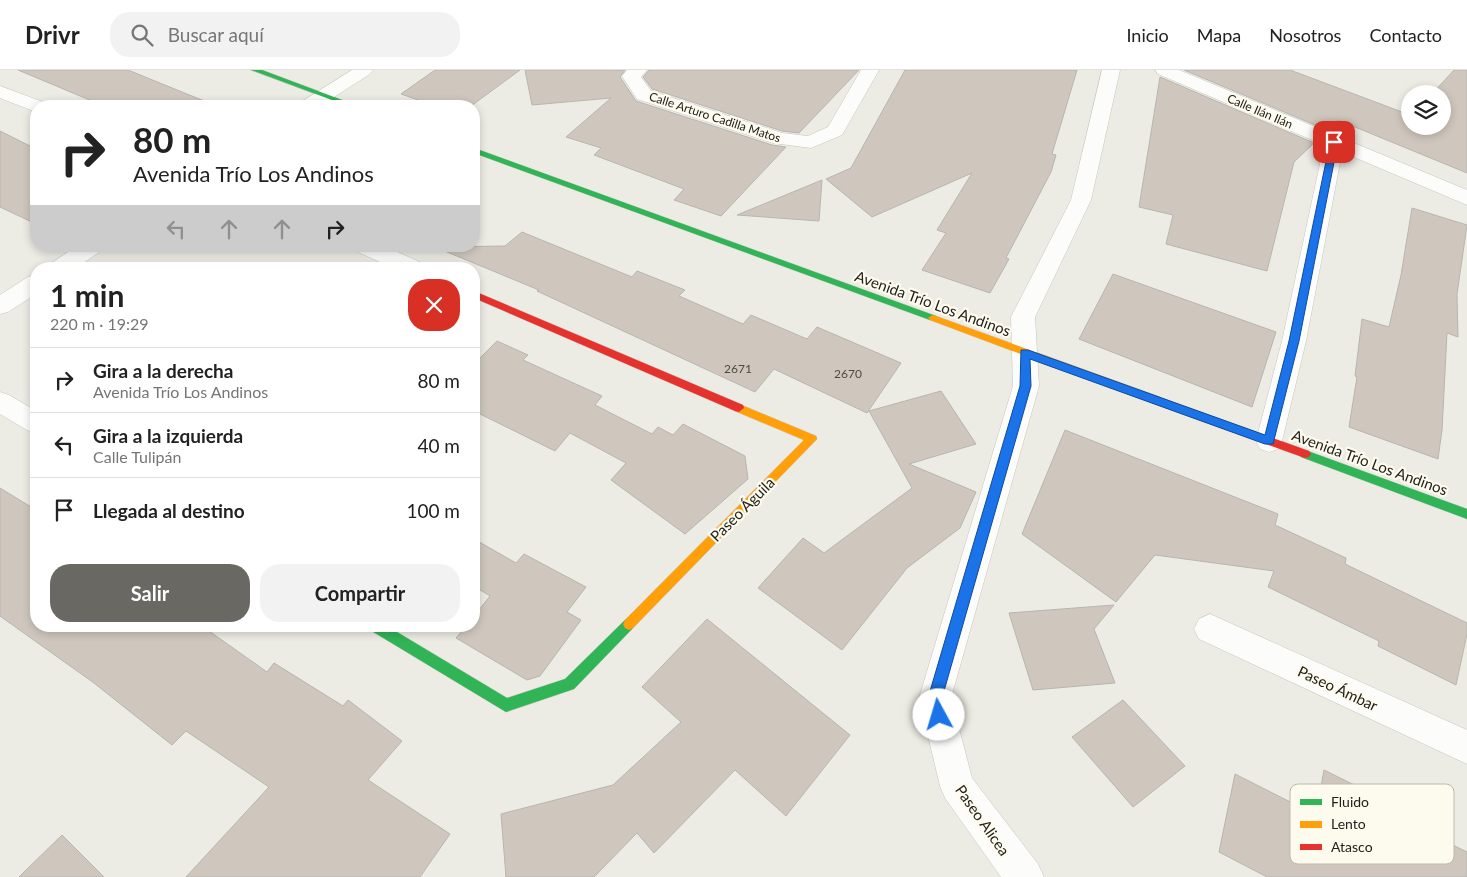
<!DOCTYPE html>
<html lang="es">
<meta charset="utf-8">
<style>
body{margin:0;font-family:Lato,sans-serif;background:#f2f2f2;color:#222;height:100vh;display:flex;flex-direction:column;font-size:19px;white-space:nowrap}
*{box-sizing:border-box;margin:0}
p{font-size:16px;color:#767676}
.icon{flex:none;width:28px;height:28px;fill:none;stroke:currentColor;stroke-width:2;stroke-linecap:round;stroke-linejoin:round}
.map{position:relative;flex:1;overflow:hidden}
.panel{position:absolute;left:30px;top:192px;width:450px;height:370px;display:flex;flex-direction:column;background:#fff;border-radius:20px;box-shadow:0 2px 8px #0003}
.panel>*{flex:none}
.banner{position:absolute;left:30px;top:30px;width:450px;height:152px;border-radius:20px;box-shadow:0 2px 8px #0003;background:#fff;color:#222;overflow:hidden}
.controls{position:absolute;left:1401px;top:15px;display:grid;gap:10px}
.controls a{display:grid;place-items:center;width:50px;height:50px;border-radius:50%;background:#fff;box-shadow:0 2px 8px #0003;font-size:25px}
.pin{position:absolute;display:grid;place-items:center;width:42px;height:42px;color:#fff;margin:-21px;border-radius:10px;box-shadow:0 2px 8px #0006}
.me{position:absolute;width:55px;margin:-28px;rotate:354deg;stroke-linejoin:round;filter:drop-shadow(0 0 4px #0008)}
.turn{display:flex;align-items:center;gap:18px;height:105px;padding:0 20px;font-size:22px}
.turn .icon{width:65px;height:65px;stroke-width:2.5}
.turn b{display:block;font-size:35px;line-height:42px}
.lanes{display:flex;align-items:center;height:48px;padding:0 20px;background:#0003;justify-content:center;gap:25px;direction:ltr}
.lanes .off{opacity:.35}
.round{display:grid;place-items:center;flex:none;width:52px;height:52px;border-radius:20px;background:#f2f2f2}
.headline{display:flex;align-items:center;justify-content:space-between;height:85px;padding:0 20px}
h1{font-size:30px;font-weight:700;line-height:38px}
.button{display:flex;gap:10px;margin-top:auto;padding:10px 20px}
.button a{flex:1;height:58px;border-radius:20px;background:#696862;color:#fff;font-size:20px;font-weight:700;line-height:58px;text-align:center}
.button a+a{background:#f2f2f2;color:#222}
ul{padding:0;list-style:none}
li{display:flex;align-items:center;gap:15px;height:65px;padding:0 20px;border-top:1px solid #e0e0e0}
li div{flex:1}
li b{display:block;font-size:19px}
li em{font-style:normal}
header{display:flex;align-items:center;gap:30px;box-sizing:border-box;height:70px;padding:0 25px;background:#fff;border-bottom:1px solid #e0e0e0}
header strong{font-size:24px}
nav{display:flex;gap:28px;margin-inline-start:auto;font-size:18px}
.search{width:350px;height:45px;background:#f2f2f2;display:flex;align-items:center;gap:12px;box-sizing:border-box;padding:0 18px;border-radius:20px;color:#767676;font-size:19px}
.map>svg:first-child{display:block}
.building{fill:#cfc7be;stroke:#b7b5b0}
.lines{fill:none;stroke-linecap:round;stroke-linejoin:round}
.street-casing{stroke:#c6c6c0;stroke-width:1}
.fast-casing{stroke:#c6c6c0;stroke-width:1}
.slow-casing{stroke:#c6c6c0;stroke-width:1}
.jam-casing{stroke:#c6c6c0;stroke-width:1}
.street{fill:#fcfcfb;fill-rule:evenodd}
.fast{fill:#30b455;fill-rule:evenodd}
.slow{fill:#ff9f0a;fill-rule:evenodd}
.jam{fill:#e5322d;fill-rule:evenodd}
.route{fill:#1a73e8;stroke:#114b97}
.labels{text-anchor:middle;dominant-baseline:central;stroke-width:4.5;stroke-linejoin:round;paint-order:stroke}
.far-street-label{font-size:12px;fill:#22211c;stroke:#fdfbee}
.number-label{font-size:12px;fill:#4d4a44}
.street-label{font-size:15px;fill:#22211c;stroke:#fdfbee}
.key{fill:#fdfbee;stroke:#bbbaaf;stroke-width:1}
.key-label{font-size:14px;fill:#22211c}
</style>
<header>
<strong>Drivr</strong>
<div class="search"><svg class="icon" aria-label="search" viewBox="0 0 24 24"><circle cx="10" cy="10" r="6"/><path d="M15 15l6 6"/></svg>Buscar aquí</div>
<nav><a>Inicio</a><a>Mapa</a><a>Nosotros</a><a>Contacto</a></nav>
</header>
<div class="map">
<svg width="1467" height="807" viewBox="0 0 1467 807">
<rect width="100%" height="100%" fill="#ecebe4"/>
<path class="building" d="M18,0H128L214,35L104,36Z
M435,0H520L471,36H435L401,24Z
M525,0H625L620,7L636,31L772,75L786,77L721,146L674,130L684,119L594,85L601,78L566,67L611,28L532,35Z
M649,0H859L799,63L782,61L652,19L643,7Z
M905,0H1077L1052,84L1056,85L1051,102L1006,188L1009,189L990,223L922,200L946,163L937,160L972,103L872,147L826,109L851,98Z
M1184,0H1290L1410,45V56H1442V24H1432L1454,0H1467V103L1338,50L1327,60Z
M1160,7L1314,73L1294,92L1267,201L1166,174L1173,145L1139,137Z
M0,61L36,79V154L0,137Z
M822,110L819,151L737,145Z
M1412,138L1467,155L1457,224L1458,267L1447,263L1442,360L1438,389L1349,357L1357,307L1355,306L1362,249L1389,257L1401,205Z
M522,162L632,207L637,201L685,220L679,226L743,254L751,245L807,269L817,257L901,293L867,343L774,299L755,322L537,221L539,220L435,177L505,176Z
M1113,204L1276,262L1252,337L1079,269Z
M497,271L528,285L523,290L602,326L595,335L652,364L658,357L673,365L683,354L745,386L748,409L685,464L611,410L626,393L570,363L555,381L474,341V294Z
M941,321L976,374L909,394L976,422L960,458L907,498L842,580L758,518L803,468L824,483L912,418L869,341Z
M1065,360L1278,444L1275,455L1346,488L1345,494L1467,553V564L1456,615L1378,576L1379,571L1268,517L1274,501L1155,485L1116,532L1022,464Z
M0,418L36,440V556H202L267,602L274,593L343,636L348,630L402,671L368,710L450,764L420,807H186L269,717L186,661L172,675L94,613L0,546Z
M474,469L516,493L524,484L586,517L567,542L581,550L540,606L527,610L456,568L466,556H474V546L490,526L474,516Z
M1114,535L1094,559L1115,613L1033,620L1009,543Z
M707,549L850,665L786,746L735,700L654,783L637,763L594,807H506L501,744L613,715L681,652L642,617Z
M1123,630L1185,696L1133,737L1072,667Z
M1324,700L1417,746L1416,757L1467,782V807H1267L1219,782L1235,704L1316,745Z
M62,765L104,807H19Z"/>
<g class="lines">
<defs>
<path id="street" d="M352,0H373L370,4L320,36H299L301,32Z
M627,0H647L641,7L651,21L782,63L808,66L828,57L861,0H879L842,65L811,78L773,73L637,29L622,6Z
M1102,0H1120L1091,130L1035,247L1039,316L951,628L972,708L1038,794L1044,807H1001L945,728L940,716L919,628L1013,316L1011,247L1071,130Z
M1155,0H1179L1467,120V135L1342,82L1306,271L1282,371L1278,379L1269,382L1260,379L1256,371L1282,271L1324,75L1158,4Z
M0,16L43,32L45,36H36V42L0,28Z
M77,176H104L101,181L74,199H47L50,194Z
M353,176H384L424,194L427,199H395L356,181Z
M36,205V224L8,242L0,244V225L28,207Z
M0,322L9,325L36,341V363L27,360L0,344Z
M1210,544L1467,660V694L1199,569L1194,559L1199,549Z"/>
<path id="fast" d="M251,0H262L358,36H348Z
M474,78L936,246L938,248L936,250H930L474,83Z
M1305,380L1467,439V449L1301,387L1299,384L1301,381Z
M629,548L633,550L635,554L633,558L574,619L506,642L370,560L369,556H387L507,628L565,609L625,550Z"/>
<path id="slow" d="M933,245L1160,327L1161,330L1156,334L1152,333L930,250L928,248Z
M739,334L816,366L817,369L633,558L629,560L625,558L623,554L625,550L804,370L735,341L734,338L735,335Z"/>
<path id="jam" d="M474,221L743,335L744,338L739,342L735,341L474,228Z
M1156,326L1309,381L1311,384L1309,387L1305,388L1152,333L1151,330Z"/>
</defs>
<use href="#street" class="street-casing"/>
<use href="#fast" class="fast-casing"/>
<use href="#slow" class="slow-casing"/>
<use href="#jam" class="jam-casing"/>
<use href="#street" class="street"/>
<use href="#fast" class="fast"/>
<use href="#slow" class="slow"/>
<use href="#jam" class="jam"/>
</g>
<path class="route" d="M1334,70L1338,72L1299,271L1273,374H1265L1030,289L1031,316L942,628L946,645L944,650L939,652L935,650L928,628L1020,316L1021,280H1028L1265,365L1289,271L1330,72Z"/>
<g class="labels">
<g class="far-street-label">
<text transform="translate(1260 41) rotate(23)">Calle Ilán Ilán</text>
<text transform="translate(715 47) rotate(18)">Calle Arturo Cadilla Matos</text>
</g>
<g class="number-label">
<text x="738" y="298">2671</text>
<text x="848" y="303">2670</text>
</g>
<g class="street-label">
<text transform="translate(933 233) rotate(20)">Avenida Trío Los Andinos</text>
<text transform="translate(1370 392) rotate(20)">Avenida Trío Los Andinos</text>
<text transform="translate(742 439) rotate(-45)">Paseo Águila</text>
<text transform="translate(1338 618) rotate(25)">Paseo Ámbar</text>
<text transform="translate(983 750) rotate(55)">Paseo Alicea</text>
</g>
</g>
<rect x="1290" y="714" width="164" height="80" rx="8" class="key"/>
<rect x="1300" y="729" width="22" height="6" fill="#30b455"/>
<rect x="1300" y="751" width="22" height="7" fill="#ff9f0a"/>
<rect x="1300" y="774" width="22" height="6" fill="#e5322d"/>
<g class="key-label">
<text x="1331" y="737">Fluido</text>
<text x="1331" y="759">Lento</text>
<text x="1331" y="782">Atasco</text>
</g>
</svg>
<div class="controls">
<a><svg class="icon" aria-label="layers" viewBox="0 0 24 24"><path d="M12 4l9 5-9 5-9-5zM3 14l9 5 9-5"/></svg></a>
</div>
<div class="pin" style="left:1334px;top:72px;background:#d93025"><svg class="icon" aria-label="arrive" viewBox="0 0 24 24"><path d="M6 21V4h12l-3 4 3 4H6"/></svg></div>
<svg class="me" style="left:939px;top:645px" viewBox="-20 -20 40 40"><circle r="19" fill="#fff"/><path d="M0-13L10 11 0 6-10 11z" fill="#1a73e8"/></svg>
<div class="banner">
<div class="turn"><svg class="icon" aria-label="right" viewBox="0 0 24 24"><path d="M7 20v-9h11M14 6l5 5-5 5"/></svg><div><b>80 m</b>Avenida Trío Los Andinos</div></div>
<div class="lanes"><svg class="icon off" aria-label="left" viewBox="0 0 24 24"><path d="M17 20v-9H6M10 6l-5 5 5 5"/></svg><svg class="icon off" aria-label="ahead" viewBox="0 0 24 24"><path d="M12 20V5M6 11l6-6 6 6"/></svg><svg class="icon off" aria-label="ahead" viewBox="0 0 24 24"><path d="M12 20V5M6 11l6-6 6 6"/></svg><svg class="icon" aria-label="right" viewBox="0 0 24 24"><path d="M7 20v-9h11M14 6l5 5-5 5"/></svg></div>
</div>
<section class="panel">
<div class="headline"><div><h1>1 min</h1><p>220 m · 19:29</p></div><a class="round" style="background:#d93025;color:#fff"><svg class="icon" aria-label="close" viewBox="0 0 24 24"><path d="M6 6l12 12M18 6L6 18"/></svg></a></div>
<ul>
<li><svg class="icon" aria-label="right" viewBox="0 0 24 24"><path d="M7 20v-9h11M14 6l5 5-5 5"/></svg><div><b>Gira a la derecha</b><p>Avenida Trío Los Andinos</p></div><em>80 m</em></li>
<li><svg class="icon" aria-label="left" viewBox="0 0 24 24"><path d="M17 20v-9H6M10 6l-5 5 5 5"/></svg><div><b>Gira a la izquierda</b><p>Calle Tulipán</p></div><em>40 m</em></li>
<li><svg class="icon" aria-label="arrive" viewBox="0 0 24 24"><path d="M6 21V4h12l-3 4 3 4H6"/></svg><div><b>Llegada al destino</b></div><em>100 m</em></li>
</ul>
<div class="button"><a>Salir</a><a>Compartir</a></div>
</section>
</div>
